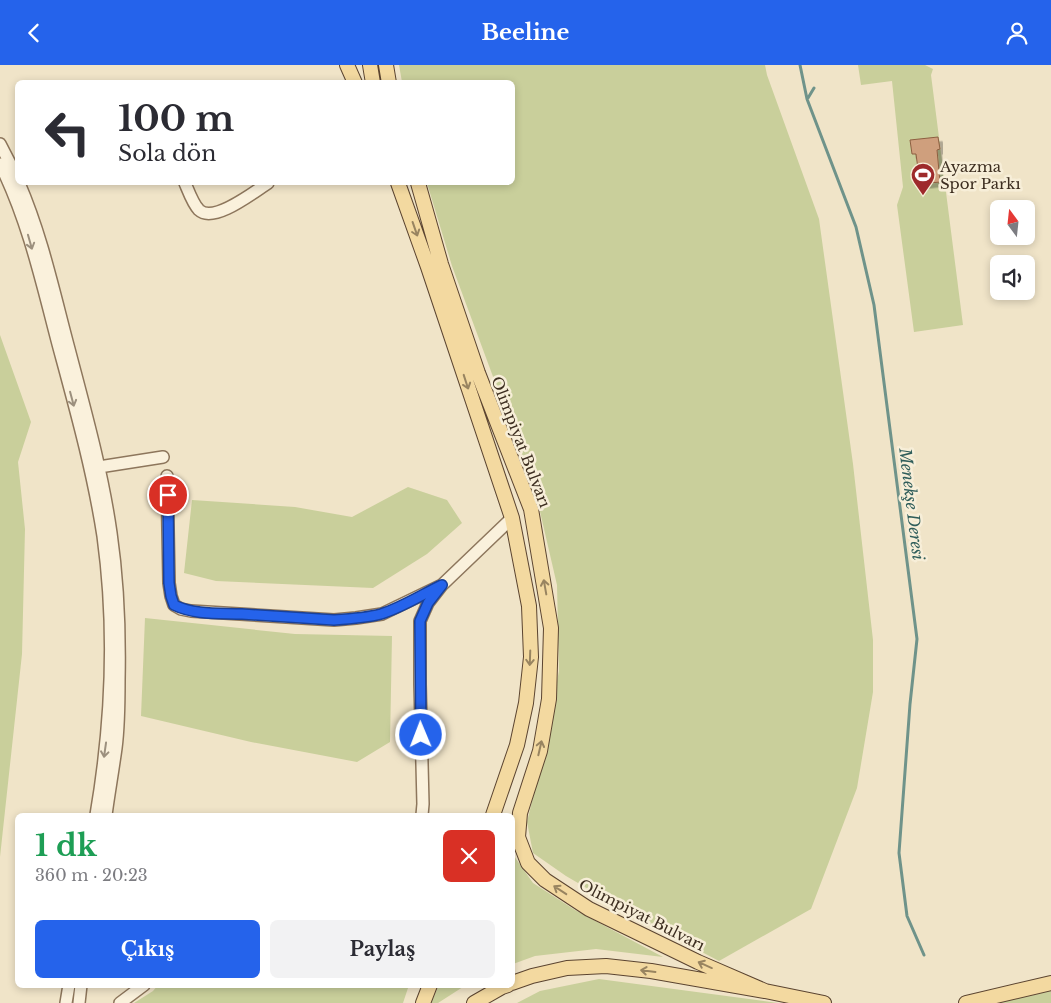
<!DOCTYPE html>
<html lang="tr">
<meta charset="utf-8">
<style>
body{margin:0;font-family:"Libre Baskerville",serif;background:#f2f2f3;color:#2b2b33;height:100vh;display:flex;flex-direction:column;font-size:19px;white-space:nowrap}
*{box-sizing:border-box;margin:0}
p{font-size:16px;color:#7c7c81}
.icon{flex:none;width:28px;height:28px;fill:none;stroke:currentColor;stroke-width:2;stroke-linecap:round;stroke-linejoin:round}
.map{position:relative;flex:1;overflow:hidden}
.drawer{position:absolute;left:15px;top:748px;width:500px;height:175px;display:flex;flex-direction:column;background:#fff;border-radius:8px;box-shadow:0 2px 8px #0003}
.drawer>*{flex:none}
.top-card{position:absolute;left:15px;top:15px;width:500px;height:105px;border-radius:8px;box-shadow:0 2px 8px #0003;background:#fff;color:#2b2b33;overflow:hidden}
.needle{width:32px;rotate:345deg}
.buttons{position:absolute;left:990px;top:135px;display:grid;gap:10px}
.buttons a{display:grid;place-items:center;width:45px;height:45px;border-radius:8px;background:#fff;box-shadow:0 2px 8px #0003;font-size:25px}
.pin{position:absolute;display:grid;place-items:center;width:42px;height:42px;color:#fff;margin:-21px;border:2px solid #fff;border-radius:50%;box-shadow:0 1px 5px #0007}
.me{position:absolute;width:55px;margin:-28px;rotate:359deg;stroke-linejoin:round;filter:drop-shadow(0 0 4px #0008)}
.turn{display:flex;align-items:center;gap:18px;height:105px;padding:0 20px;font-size:22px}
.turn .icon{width:65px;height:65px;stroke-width:2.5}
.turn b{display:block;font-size:35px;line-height:42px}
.round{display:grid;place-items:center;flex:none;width:52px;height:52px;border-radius:8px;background:#f2f2f3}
.summary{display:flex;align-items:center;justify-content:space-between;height:85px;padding:0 20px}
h1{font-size:30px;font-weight:700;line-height:38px;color:#1e9e55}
.action{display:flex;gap:10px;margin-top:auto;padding:10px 20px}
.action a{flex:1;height:58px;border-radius:8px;background:#2563eb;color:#fff;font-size:20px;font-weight:700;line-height:58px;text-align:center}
.action a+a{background:#f2f2f3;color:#2b2b33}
header{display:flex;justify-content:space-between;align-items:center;height:65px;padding:0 20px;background:#2563eb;color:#fff;font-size:22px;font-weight:700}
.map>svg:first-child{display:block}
.green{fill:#c9cf9b}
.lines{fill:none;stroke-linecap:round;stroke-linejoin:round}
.stream{stroke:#6f938a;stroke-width:3}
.building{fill:#cf9f7d;stroke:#8d5f41;filter:url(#shadow)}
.minor-casing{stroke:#8d765c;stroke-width:14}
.major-casing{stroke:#5b4430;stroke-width:16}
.minor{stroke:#faf1dc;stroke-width:11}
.major{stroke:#f3d9a0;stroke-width:14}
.oneway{stroke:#988460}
.oneway2{stroke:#9c907e}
.route-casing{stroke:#184099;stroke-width:12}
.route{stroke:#2563eb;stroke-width:9}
.labels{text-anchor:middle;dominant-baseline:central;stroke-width:5;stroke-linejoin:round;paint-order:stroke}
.poi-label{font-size:15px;fill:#3d2e20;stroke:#f7eed8;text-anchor:start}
.street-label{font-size:15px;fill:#3d2e20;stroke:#f7eed8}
.water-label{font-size:16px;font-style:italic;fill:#2f5d5a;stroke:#f7eed8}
</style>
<header><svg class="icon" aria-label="back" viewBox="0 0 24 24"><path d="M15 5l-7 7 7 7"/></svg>Beeline<svg class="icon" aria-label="person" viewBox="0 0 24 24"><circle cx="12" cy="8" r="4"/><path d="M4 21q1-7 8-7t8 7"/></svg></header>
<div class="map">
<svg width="1051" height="938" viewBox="0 0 1051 938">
<defs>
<filter id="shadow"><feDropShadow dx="4.5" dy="4.5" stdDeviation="0" flood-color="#0004"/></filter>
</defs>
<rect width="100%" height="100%" fill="#f0e4c8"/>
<path class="green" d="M399,0H765L767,10L819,154L853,399L873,575V627L857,723L811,844L719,896L643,856L566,811L533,788L527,757L538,712L559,606L557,520L535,425L452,201L427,118H512V18L402,17Z
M858,0H925L933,4L931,10L963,260L914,267L897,140L903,122L892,16L861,20Z
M0,270L31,357L18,397L25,464L22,589L0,792Z
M408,422L447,435L462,458L427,489L373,523L216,516L184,508L192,435L295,442L352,452Z
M145,553L295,569L392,571L390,677L357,697L251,677L141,651Z
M513,788L514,791L533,818L575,845L663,892L596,884L535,891L513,899Z
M599,914L778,938H517L540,926Z
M158,920H409L403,938H134L153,926Z
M439,920H466L438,938H431Z
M1051,926V938H997Z"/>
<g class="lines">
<path class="stream" d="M800,0L807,34L856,162L874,240L917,574L910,639L899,788L907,851L924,890
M808,33L814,23"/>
</g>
<path class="building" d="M938,72L940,84L937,85L940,117L920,119L916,89H912L910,75Z"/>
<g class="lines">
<defs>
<path id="minor" d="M0,79L18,114
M0,99C28,155 42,218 58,279C75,342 93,406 103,471C116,566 112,656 96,750
M19,118C42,171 54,228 69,284C85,345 102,405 111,468C118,516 120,566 119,615C119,637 119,660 116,683C113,705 109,728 106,750
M185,118C188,125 193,139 199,145C214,159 255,126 268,118
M99,402L163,392
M167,411L169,518L171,531L174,540L181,544L191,546L334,555L356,553L382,549L442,520
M422,750L423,739L420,619V556L428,538L442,520L512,453
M66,938L69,920
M79,938L81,920
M120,938L144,920"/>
<path id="major" d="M347,0L355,18
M370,0L373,18
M386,0L389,18
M398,118L428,202L512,453L529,541L531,592L526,638L517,680L493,750
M418,118L441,199L478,308L531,444L551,563L549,634L540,686L520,748L518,772L528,798L545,815L589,844L698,897L765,926
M512,918L532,911L567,903L606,901L651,906L765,926L824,938
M423,938L430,920
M474,938L502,922L508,920
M966,938L1051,918"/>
</defs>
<use href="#minor" class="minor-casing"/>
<use href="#major" class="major-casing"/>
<use href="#minor" class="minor"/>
<use href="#major" class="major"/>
</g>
<defs><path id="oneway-shaft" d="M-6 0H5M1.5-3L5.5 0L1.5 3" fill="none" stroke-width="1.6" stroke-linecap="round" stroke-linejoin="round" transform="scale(1.25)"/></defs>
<g class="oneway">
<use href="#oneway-shaft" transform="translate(415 164) rotate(71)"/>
<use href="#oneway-shaft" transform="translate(466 317) rotate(72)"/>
<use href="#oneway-shaft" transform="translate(545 522) rotate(-100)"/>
<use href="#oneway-shaft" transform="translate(530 593) rotate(92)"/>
<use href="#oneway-shaft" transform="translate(540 683) rotate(-77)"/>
<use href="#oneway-shaft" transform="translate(560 825) rotate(-147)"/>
<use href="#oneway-shaft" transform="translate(705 900) rotate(-156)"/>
<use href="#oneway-shaft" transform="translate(648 906) rotate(-173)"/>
</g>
<g class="oneway2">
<use href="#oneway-shaft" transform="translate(30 177) rotate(74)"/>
<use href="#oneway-shaft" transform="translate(72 334) rotate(75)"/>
<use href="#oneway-shaft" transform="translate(105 685) rotate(98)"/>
</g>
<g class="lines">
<defs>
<path id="route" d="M168,430L169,518L171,531L174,540C194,550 220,548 242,549C273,551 304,553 334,555C350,554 366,553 381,549C401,543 423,529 442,520L428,538L420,556L421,670"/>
</defs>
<use href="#route" class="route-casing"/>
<use href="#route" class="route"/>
</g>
<defs>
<symbol id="stadium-pin" viewBox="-11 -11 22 30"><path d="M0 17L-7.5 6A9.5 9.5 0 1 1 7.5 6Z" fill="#9e2a2b" stroke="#f7eed8"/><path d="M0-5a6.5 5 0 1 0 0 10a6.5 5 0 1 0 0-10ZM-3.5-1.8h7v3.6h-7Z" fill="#fff"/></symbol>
</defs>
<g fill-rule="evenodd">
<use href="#stadium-pin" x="909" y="96" width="28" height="38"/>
</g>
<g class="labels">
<g class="poi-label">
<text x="940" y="101">Ayazma<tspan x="940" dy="17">Spor Parkı</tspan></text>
</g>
<g class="street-label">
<text transform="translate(521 377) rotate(69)">Olimpiyat Bulvarı</text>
<text transform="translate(642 850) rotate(27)">Olimpiyat Bulvarı</text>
</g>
<g class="water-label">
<text transform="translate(912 439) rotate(83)">Menekşe Deresi</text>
</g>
</g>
</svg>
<div class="buttons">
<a><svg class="needle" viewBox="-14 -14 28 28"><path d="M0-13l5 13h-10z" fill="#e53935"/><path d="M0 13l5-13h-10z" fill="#7c7c81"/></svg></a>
<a><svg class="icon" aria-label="sound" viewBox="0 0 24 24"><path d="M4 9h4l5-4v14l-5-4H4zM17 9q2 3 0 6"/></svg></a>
</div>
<div class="pin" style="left:168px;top:430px;background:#d93025"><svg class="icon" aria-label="arrive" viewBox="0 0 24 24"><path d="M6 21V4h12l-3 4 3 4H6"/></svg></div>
<svg class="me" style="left:421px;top:670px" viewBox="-20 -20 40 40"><circle r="17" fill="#2563eb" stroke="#fff" stroke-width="3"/><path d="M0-11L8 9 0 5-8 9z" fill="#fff"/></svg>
<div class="top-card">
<div class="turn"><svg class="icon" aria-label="left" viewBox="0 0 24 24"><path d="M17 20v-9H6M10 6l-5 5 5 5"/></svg><div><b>100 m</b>Sola dön</div></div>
</div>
<section class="drawer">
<div class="summary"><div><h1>1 dk</h1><p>360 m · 20:23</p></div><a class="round" style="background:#d93025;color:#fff"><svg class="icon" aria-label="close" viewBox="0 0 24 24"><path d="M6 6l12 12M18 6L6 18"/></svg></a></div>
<div class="action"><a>Çıkış</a><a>Paylaş</a></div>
</section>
</div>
